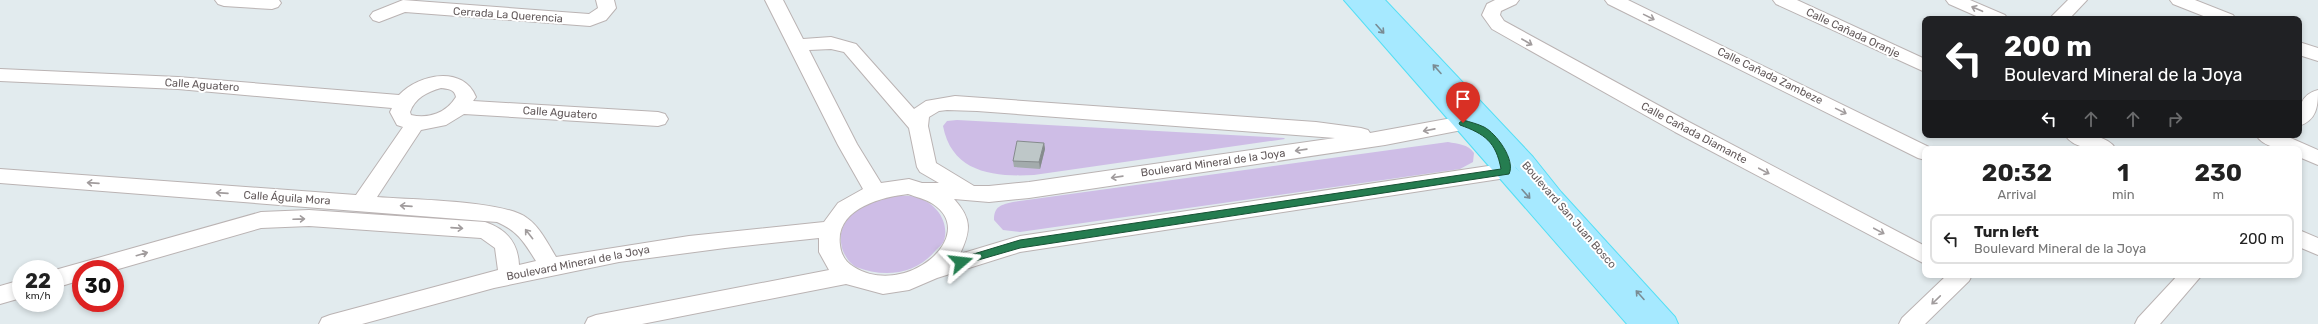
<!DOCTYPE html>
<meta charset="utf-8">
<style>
body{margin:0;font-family:Rubik,sans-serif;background:#f2f2f2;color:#222;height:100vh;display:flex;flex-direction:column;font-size:15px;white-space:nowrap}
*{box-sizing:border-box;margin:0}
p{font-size:13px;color:#767676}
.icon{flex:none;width:22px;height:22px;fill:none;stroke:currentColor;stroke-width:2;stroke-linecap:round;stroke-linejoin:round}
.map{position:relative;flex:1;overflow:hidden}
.panel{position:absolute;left:1922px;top:146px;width:380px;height:132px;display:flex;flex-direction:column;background:#fff;border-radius:8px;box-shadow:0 2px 6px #0003}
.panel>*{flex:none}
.guide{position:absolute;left:1922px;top:16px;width:380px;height:122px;border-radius:8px;box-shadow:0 2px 6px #0003;background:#202124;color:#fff;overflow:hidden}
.speed{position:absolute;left:12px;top:260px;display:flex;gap:8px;font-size:20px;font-weight:700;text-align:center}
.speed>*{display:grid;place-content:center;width:52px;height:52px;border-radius:50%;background:#fff;box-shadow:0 2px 6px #0003;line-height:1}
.speed small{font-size:10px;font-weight:400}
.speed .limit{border:6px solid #d22;background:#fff;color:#111}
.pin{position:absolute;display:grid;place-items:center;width:34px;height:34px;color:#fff;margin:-41px -17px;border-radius:50% 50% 50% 0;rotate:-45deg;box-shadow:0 0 4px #0007}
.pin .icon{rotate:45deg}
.me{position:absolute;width:44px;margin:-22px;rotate:73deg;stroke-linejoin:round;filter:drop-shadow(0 0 3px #0008)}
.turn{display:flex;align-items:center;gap:14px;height:84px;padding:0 16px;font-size:18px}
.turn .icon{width:52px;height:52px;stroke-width:2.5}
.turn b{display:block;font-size:28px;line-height:34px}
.lanes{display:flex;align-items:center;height:38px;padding:0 16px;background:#0003;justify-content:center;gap:20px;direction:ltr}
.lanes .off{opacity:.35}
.eta{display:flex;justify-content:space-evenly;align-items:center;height:68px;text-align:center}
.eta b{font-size:24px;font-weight:700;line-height:28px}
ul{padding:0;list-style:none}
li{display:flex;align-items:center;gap:12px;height:50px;margin:0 8px 6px;padding:0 8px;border:2px solid #e0e0e0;border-radius:8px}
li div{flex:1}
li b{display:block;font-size:15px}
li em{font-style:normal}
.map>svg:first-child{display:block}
.green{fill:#cebde6}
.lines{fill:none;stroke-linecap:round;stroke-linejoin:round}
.minor-casing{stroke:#bab3b3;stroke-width:2}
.primary-casing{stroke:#54dff5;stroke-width:2}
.minor{fill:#fff;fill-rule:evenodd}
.primary{fill:#a6e9ff;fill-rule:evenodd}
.wall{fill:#a3abac}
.shaded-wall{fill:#858b8c}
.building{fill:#bec7c8;stroke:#858b8c}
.oneway{stroke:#a19c9d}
.oneway2{stroke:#7a8c94}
.route{fill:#257d50;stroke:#185134}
.labels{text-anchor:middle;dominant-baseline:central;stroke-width:4;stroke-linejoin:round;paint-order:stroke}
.street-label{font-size:11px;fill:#635a5b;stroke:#fff}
</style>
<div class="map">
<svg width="2318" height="324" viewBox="0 0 2318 324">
<rect width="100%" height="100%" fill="#e2ebee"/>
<path class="green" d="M957,120L1284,138L1285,139L1034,175C994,177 952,173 943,126L947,121Z
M1448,142C1458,144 1468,144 1474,153L1473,162L1460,169L1020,232L1003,230L994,220C994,206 1001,205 1013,202Z
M892,195C899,196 909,195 916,197C935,202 950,221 944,241C943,244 939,247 936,250C916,275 884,278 856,267C850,264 844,255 842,248C834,216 867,202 892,195Z"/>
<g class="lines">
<defs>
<path id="minor" d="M215,0H279L281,3L278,7L272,9L224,6L218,4Z
M403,0L589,14L598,8L596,0H614L616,8L606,20L590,26L405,12L379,22L373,20L370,16L373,12Z
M765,0H783L803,39L831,37L856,44L914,109L926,101L955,96L1316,122L1361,128L1368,130L1370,133L1463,116L1485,123L1488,128L1485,133L1478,135L1462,130L1385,145L1029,198L989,202L954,199C972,219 971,230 960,254L1020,236L1495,165L1493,156L1496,151L1503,149L1510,151L1516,171L1513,176L1506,178L1020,252L937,278L909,290L883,294L846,284L642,324H585L588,318L596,315L829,270L819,252V238L725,248L619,262L494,288L362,324H319L322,318L330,315L498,270L495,248L481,238L309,226L261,228L115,270L81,269V280L55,288V270L261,212L309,210L485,222C506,229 518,242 519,265L536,261C524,242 518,231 497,222L0,183V169L356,195L403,127L397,125L390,112L392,108L178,89L0,81V69L178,77L399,95C419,74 463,65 476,97L473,101L658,112L665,114L668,119L665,124L658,126L464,114L446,125L421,130L377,197C411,200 503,200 527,218C540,227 548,244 556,257L689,236L824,222L838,203L863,189L838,145ZM831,49L844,52L909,128L917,167L920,172L939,183H922L909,179L881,183L857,144L809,50ZM441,88C449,89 454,89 456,97C446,113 429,119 411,115L410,112C415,98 427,92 441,88ZM947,110L977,111L1335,138L1029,182L989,186H974L936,163L928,126L929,117L939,111ZM908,194C916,197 926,199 933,204C980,235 906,299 854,267C845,262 841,254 840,245C835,209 881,197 908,194Z
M1495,0H1519L1516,4L1501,11L1500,15L1504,21L1689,122L1925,246V264L1675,132L1492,29L1482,15L1487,4Z
M1605,0H1628L1933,149H1925V160L1918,158L1608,4Z
M1773,0H1797L1925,59V72L1776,4Z
M1946,0H1970L2005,15L2008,19H1983L1949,4Z
M2068,0H2087L2069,19H2049Z
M2170,0H2195L2233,15L2236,19H2211L2173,4Z
M2299,42L2318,48V61L2299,55Z
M2318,90C2318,106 2317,120 2299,126C2299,109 2299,95 2318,90Z
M2065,135C2082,135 2106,133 2116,149C2100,149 2075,151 2065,135Z
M2256,135H2284L2318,150V165L2299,157V149C2285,149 2264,149 2256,135Z
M2299,230L2318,238V255L2299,247Z
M1947,275H1972L1969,281L1925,324H1899L1902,318Z
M2178,275H2202L2160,324H2135L2138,318Z
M21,280V298L0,304V286Z"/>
<path id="primary" d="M1344,0H1385L1533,157L1561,192L1675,317L1678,324H1627ZM1487,136L1517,169L1520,172Z"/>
</defs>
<use href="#minor" class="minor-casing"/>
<use href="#primary" class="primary-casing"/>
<use href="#minor" class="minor"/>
<use href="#primary" class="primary"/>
</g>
<path class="wall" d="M1044,143L1045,149L1040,169L1014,167L1013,161Z"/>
<path class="shaded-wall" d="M1044,143L1045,149L1040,169L1039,162Z"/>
<path class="building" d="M1017,141L1044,143L1039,162L1013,161Z"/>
<defs><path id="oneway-shaft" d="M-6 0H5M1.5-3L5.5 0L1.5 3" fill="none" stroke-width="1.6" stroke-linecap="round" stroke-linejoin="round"/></defs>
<g class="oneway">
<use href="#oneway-shaft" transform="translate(1977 9) rotate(-157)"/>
<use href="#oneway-shaft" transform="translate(1649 17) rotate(26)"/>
<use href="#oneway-shaft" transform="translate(1527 42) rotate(30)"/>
<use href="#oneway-shaft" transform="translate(1841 111) rotate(26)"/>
<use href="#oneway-shaft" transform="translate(1429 130) rotate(169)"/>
<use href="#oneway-shaft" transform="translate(1301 150) rotate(172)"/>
<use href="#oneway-shaft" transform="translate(1764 171) rotate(28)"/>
<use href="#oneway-shaft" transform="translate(1117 177) rotate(172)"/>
<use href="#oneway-shaft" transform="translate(93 183) rotate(-176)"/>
<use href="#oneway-shaft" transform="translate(222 193) rotate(-176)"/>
<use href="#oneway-shaft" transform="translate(406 206) rotate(-176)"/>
<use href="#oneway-shaft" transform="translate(299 219) rotate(-2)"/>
<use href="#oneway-shaft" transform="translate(457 228) rotate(4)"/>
<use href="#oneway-shaft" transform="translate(1879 231) rotate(28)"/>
<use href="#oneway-shaft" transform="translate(529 234) rotate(-128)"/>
<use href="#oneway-shaft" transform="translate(142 254) rotate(-16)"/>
<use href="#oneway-shaft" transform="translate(1936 300) rotate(136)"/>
</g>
<g class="oneway2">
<use href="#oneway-shaft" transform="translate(1380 29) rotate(48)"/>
<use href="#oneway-shaft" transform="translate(1437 69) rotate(-132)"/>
<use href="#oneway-shaft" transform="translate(1526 194) rotate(48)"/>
<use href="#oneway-shaft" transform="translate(1640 295) rotate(-132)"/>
</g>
<path class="route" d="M1463,120C1470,122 1478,124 1484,127C1496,133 1516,160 1509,174L1020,248L961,265L956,262L957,259L1020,240L1501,169C1496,142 1485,134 1460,125L1459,123Z"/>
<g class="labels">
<g class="street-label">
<text transform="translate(508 15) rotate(4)">Cerrada La Querencia</text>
<text transform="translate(1853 33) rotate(25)">Calle Cañada Oranje</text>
<text transform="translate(1770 76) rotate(26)">Calle Cañada Zambeze</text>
<text transform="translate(202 85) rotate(4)">Calle Aguatero</text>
<text transform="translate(560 113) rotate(4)">Calle Aguatero</text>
<text transform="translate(1694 133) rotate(28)">Calle Cañada Diamante</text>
<text transform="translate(1213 163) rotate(-8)">Boulevard Mineral de la Joya</text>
<text transform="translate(287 198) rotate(4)">Calle Águila Mora</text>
<text transform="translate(1569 215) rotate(49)">Boulevard San Juan Bosco</text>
<text transform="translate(578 263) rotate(-11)">Boulevard Mineral de la Joya</text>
</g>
</g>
</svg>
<div class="speed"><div>22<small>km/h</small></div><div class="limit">30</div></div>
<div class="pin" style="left:1463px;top:123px;background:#d93025"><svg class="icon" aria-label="arrive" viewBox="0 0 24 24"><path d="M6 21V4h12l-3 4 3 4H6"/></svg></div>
<svg class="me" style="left:961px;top:262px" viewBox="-20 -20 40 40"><path d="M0-17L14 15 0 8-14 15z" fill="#257d50" stroke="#fff" stroke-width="4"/></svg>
<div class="guide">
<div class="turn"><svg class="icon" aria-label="left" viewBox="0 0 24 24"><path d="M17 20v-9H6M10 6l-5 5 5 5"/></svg><div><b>200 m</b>Boulevard Mineral de la Joya</div></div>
<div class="lanes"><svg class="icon" aria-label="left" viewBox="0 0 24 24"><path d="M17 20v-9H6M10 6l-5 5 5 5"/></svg><svg class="icon off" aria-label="ahead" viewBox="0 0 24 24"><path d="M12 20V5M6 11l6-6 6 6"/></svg><svg class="icon off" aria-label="ahead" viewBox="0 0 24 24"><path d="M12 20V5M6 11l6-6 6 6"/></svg><svg class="icon off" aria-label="right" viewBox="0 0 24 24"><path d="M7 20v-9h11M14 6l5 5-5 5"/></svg></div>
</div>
<section class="panel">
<div class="eta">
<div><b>20:32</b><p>Arrival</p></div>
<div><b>1</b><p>min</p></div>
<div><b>230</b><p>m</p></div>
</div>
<ul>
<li><svg class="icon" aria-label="left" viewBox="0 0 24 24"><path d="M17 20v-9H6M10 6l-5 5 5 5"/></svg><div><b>Turn left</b><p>Boulevard Mineral de la Joya</p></div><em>200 m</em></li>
</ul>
</section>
</div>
